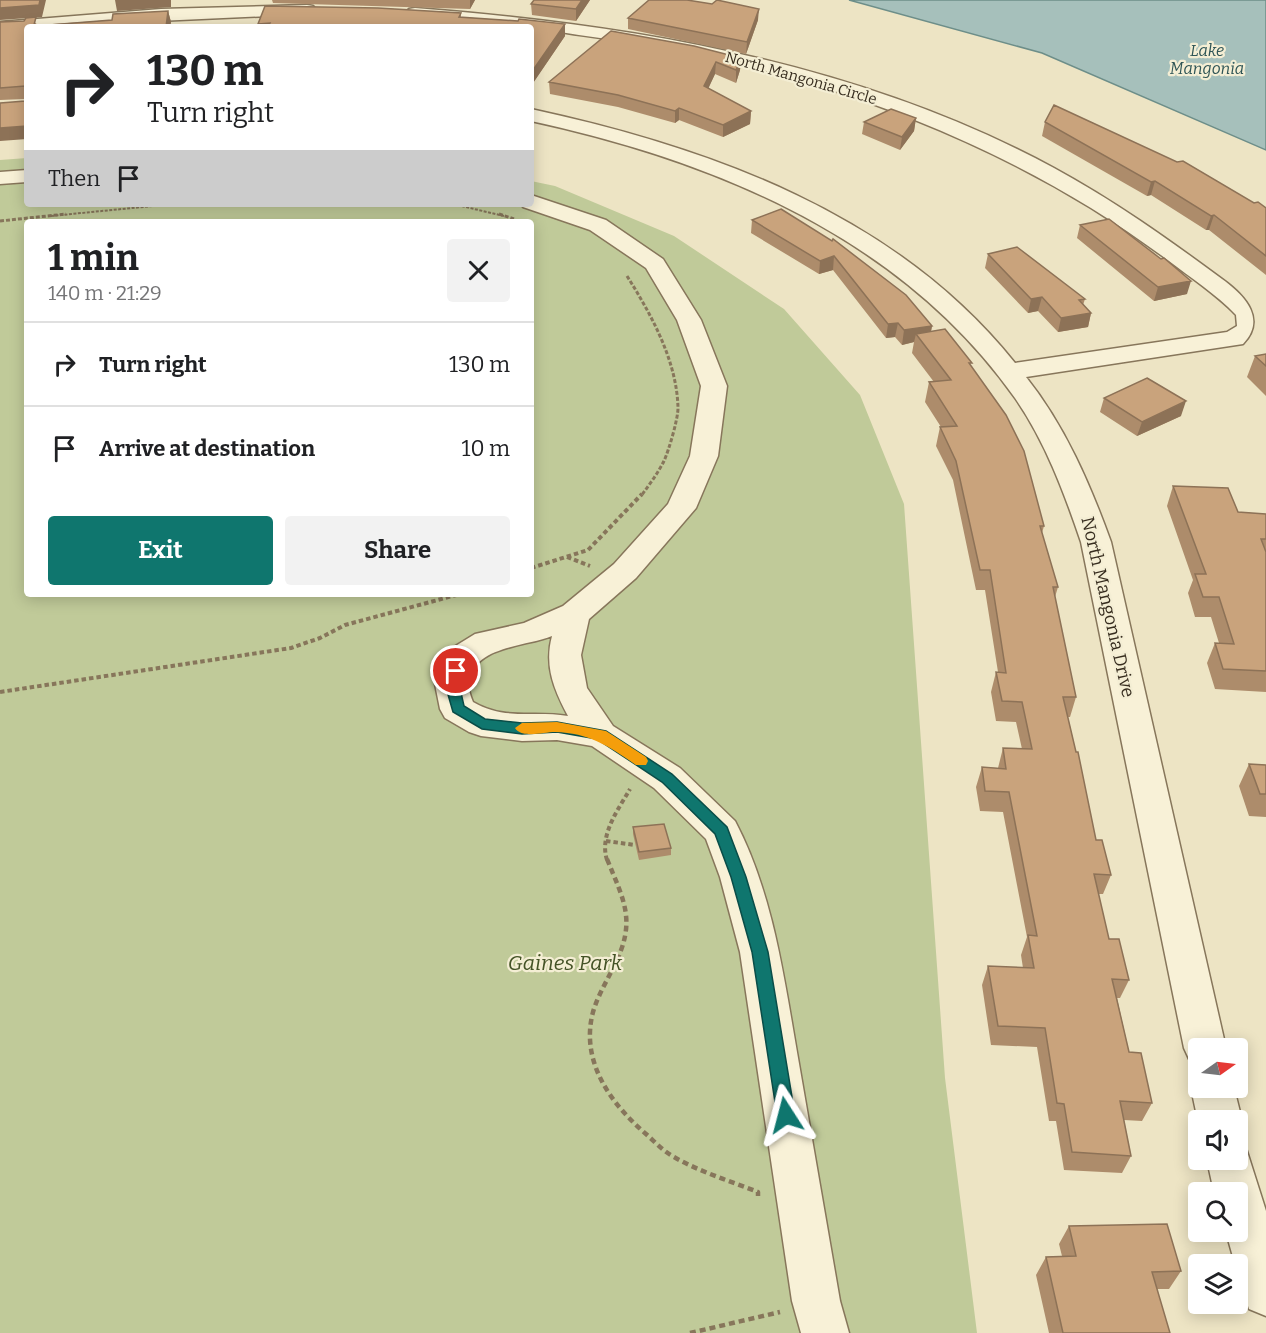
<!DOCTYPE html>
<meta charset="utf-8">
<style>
body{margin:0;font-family:Bitter,serif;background:#f2f2f2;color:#202124;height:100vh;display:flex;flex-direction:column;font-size:22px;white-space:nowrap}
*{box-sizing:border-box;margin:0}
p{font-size:20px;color:#757577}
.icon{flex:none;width:33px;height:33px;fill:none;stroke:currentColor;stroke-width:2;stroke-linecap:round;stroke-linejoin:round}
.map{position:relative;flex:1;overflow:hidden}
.details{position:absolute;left:24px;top:219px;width:510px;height:378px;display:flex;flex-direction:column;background:#fff;border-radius:6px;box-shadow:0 3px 15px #0003}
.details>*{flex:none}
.hud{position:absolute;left:24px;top:24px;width:510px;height:183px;border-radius:6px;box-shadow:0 3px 15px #0003;background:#fff;color:#202124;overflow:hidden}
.needle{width:39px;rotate:76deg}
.tools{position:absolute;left:1188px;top:1038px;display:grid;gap:12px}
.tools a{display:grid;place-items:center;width:60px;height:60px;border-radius:6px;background:#fff;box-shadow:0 3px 15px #0003;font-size:30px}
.pin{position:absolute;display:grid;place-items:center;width:51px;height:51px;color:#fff;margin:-26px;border:3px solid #fff;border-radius:50%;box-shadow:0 2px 6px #0007}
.me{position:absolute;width:66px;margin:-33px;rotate:351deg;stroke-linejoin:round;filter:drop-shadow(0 0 4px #0008)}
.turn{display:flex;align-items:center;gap:21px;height:126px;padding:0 24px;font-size:27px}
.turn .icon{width:78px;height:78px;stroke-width:2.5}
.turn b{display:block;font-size:42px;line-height:51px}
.then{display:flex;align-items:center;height:57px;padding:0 24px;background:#0003;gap:12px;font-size:22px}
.round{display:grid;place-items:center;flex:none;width:63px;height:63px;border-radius:6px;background:#f2f2f2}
.overview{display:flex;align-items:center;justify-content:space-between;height:102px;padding:0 24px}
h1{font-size:36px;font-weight:700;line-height:45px}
.action{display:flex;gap:12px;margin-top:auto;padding:12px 24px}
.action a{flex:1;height:69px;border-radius:6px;background:#0f766e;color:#fff;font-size:24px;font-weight:700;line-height:69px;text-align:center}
.action a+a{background:#f2f2f2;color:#202124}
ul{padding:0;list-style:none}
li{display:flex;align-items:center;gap:18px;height:84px;padding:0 24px;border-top:2px solid #e0e0e0}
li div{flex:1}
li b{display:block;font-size:22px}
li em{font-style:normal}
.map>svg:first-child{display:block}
.green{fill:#c0ca99;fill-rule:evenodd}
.water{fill:#a6c0bb;stroke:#6d8e89;stroke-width:1.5}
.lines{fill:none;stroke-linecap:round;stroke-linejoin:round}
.minor-casing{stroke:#87765b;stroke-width:3}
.path-far3{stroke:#87765b;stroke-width:2;stroke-dasharray:3 1.5;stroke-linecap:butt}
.path-far2{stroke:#87765b;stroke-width:3;stroke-dasharray:4 2;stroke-linecap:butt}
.path-far1{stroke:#87765b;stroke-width:4;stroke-dasharray:4.5 3;stroke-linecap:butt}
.path{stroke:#87765b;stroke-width:4.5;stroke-dasharray:6 4;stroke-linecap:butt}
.minor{fill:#f8f1d7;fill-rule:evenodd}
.wall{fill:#ad8c6b}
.shaded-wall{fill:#8d7257}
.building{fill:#c9a37c;stroke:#8d7257;stroke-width:1.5}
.route{fill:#0f766e;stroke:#0a4d48;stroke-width:1.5}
.slow{fill:#f59e0b}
.labels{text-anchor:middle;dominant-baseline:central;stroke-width:4.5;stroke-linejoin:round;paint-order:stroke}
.far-street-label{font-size:15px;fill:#372d1f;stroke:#f4eed4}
.far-water-label{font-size:16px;font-style:italic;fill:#2f5556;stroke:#f4eed4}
.street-label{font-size:18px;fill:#372d1f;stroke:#f4eed4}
.near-park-label{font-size:21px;font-style:italic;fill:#445326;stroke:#f4eed4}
</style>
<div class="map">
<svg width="1266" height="1333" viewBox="0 0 1266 1333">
<rect width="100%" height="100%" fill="#ede4c4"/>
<path class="green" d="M27,158V204H531V181L555,186L674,236L784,309L860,395L904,504L945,1078L977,1333H0V160ZM27,222H531V594H27Z"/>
<path class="water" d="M849,0H1266V150L1042,53Z"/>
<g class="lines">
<defs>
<path id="minor" d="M307,5L313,6L316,10L313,14L27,27V30L0,32V22L161,9Z
M415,8C634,25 858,62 1054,168C1113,200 1168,239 1222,279C1247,297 1266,320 1243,344L1026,377C1065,426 1090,484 1111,542L1226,1048H1198V1065L1190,1061L1184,1048L1081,542C1064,492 1045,441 1015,398C902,238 716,161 531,121V109C711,148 896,214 1015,363L1227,332L1237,326L1236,315C1216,294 1191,278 1169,261C1015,145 818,71 628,42C596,37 561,33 531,27C491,19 448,26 409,17L406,13L409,9Z
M27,170V182L0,184V172Z
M531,195L606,220L663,259L701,320L727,386L718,456L696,508L636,578L589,619L581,655L587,688L613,726L680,768L735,821C773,893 784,978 798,1058C812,1139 826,1220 840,1301L849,1333H801L792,1301L740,952L720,877L706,839L654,788L592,746L557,740L522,741L481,736L469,732L445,718L440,709L435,684L449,650L475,634L524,623L563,606L614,564L668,504L690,456L701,386L677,320L646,268L590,230L523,207L521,204H531ZM552,636C544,666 554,690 568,716C534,710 505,721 473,702C471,697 468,689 469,684C471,646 525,647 552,636Z
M1198,1074V1088H1234L1242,1120L1238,1130V1120L1198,1121L1191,1088Z
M1238,1142L1245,1145L1266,1211V1316L1249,1309L1238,1275V1264H1235L1226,1232H1238V1192H1214L1207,1160H1238Z"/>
</defs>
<use href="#minor" class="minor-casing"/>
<path class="path-far3" d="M453,204L504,216
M51,216L173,204"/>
<path class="path-far2" d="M499,214L514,219
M0,221L66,214
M627,276C651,314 677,361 678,408C678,419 669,450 664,461C658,473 649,485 641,496"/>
<path class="path-far1" d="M567,557L590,566
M531,568L588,550L642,494
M0,692L291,648L320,638L345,625L460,594
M606,841L635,845
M607,860C599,835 618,810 630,789"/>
<path class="path" d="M607,859C624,901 637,921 614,966C607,981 598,995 593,1012C580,1061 610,1103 646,1134C655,1142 663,1151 674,1157C700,1172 730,1181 758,1192V1196
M690,1333L780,1312"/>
<use href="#minor" class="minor"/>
</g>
<path class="wall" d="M272,0H475L470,9L273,3Z
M590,0L576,21L532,15L531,4Z
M265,6L378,8L461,13V17L518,21L519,19L565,24V36L531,86V27H258V24Z
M168,11L171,22L170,27H27V139L25,99L0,100V22L24,21L26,18L42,17L29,18L38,25L112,20Z
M628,18L758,20L746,54L628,29Z
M741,58L740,70L736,83L715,74L708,88L751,111L750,124L723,137L679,120L675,123L618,107L550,94L549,82Z
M916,118L914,131L900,150L862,134L864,122Z
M1045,122L1266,208V275L1209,230H1206L1151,195L1147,196L1042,136Z
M781,209L932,326L931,332L971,367L1044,526L1042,533L1058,587L1055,597L1076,697L1070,717H1068L1096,840L1111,875L1103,894H1098L1109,939L1129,980L1120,998H1117L1129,1052L1152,1103L1142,1121L1124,1120L1131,1156L1122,1173L1064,1170L1056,1121H1049L1037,1047L991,1045L982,985L988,966L1023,968L1021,955L1027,937L1003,812L980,811L976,787L982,767L998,768L1003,748L1022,749L1016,722L996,721L991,692L996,672H998L985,590H976L953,480L936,446L940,427H941L925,402L929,382H934L912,353L914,342L902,345L895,337L886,338L833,270L819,274L751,233L752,220Z
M1080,225L1161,259L1187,294L1154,301L1077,238Z
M988,254L1085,299L1083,305L1091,313L1088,327L1058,332L1038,311L1028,313L985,268Z
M1266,354V396L1247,377L1255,356Z
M1104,398L1181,416L1137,436L1100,412Z
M1173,486L1238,512L1266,514V692L1215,689L1207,663L1215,643H1219L1211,617H1195L1188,593L1193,580L1167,506Z
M1249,764L1266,765V817L1249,816L1239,786Z
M633,827L671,848V855L639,860L633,834Z
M1069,1226L1181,1271L1169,1289H1157L1170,1333H1049L1036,1275L1046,1257L1062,1256L1059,1244Z"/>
<path class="shaded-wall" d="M40,0H46L42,17L0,20V8Z
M115,0H171V7L117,11Z
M470,0H475L470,9Z
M582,0H590L576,21V9Z
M759,9L758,20L746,54L747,42Z
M168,11L171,22L170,27H166Z
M565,24V36L531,86V73Z
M741,58L740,70L736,83V70Z
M716,62L715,74L704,98V86Z
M679,108V120L675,123V111Z
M751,111L750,124L723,137V125Z
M916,118L914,131L900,150L902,137Z
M27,126V139L0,141V128Z
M1155,181L1151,195L1147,196L1151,182Z
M1214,215L1209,230H1206L1211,216Z
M834,256L833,270L819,274L820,261Z
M1191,281L1187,294L1154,301L1158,287Z
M1042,297L1038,311L1028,313L1031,299Z
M1091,313L1088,327L1058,332L1061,318Z
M898,323L895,337L886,338L888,324Z
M932,326L929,340L916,334L914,342L902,345L904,330Z
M1186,401L1181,416L1137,436L1142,422Z"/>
<path class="building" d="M0,0H40L39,5L0,8Z
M534,0H582L576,9L531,4Z
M649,0H687L712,4L717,0L759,9L747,42L628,18Z
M265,6L378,8L461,13L459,17L518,21L519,19L565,24L531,73V27H268L270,23L258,24Z
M168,11L166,27H27V126L0,128V103L25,101V86L0,88V22L24,21L26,18L36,17L34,25H49L112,20L113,14Z
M611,31L694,46L741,58L736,70L716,62L704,86L751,111L723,125L679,108L675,111L618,95L549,82Z
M1054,105L1177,162L1183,161L1254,203L1258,202L1266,208V256L1214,215L1211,216L1155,181L1151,182L1045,122Z
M891,109L916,118L902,137L864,122Z
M781,209L832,241L833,239L906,295L932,326L904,330L898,323L888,324L834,256L820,261L752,220Z
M1109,219L1161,259L1164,258L1191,281L1158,287L1080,225Z
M1017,247L1085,299L1079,300L1091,313L1061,318L1042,297L1031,299L988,254Z
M945,329L972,363H969L1006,415L1024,451L1044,526H1040L1058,587H1053L1076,697H1063L1076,752H1078L1096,840H1102L1111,875L1094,874L1109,939H1119L1129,980L1112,979L1129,1052L1141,1053L1152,1103L1120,1101L1131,1156L1072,1152L1064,1104L1057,1103L1045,1028L998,1026L988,966L1034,968L1028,935L1037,936L1009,792L985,791L982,767L1006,769L1003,748L1032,749L1022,702L1002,701L996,672L1006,673L990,570H980L956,461L940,427L957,426L929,382L951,380L916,334Z
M1266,354V366L1255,356Z
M1147,378L1186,401L1142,422L1104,398Z
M1173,486L1228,488L1238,512L1266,514V539H1261L1266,552V671L1223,669L1215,643L1234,644L1219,597H1203L1195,574H1206Z
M1249,764L1266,765V794H1260Z
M664,824L671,848L639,852L633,827Z
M1167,1224L1181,1271L1152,1272L1170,1333H1063L1046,1257L1076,1256L1069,1226Z"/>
<path class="route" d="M456,666L463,671L459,684L464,706L485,719L522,723L557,722L606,731L672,774L727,827L746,877L768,952L795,1115L793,1121L786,1123L780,1121L777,1115L752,952L731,877L715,834L662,782L597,739L557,732L522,734L482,729L453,712L445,684L451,668Z"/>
<path class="slow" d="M557,722L606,731L646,757L648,761L646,765H636C608,746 590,733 555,732C544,732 522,739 515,728L522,723Z"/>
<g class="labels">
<g class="far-street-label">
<text transform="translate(801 78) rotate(16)">North Mangonia Circle</text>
</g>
<g class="far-water-label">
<text x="1207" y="50">Lake<tspan x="1207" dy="18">Mangonia</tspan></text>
</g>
<g class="street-label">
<text transform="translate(1108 607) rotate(77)">North Mangonia Drive</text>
</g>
<g class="near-park-label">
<text x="565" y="963">Gaines Park</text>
</g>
</g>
</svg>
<div class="tools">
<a><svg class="needle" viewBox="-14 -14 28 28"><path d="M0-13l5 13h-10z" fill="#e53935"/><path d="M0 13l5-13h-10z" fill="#757577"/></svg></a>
<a><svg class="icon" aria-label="sound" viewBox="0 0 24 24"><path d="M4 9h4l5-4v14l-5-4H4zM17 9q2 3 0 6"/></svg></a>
<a><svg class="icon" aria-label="search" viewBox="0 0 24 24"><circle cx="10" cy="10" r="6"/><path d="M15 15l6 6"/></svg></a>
<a><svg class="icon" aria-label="layers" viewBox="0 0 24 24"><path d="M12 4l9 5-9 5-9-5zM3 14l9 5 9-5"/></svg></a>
</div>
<div class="pin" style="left:456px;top:671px;background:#d93025"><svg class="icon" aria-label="arrive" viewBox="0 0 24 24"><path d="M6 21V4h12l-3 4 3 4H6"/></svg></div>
<svg class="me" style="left:786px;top:1115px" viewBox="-20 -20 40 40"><path d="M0-17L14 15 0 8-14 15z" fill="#0f766e" stroke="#fff" stroke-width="4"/></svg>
<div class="hud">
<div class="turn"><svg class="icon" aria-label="right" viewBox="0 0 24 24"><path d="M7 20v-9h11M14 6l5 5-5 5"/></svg><div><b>130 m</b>Turn right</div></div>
<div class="then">Then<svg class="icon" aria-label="arrive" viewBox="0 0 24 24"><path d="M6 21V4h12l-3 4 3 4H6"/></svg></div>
</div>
<section class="details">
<div class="overview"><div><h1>1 min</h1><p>140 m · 21:29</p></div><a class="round"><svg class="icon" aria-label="close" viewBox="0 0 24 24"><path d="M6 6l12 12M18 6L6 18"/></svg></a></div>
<ul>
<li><svg class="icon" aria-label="right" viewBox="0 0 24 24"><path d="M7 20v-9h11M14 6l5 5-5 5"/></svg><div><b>Turn right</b></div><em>130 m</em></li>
<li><svg class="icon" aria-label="arrive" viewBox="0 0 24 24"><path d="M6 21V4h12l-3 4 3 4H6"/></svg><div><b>Arrive at destination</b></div><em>10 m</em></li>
</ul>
<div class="action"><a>Exit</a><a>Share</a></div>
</section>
</div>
